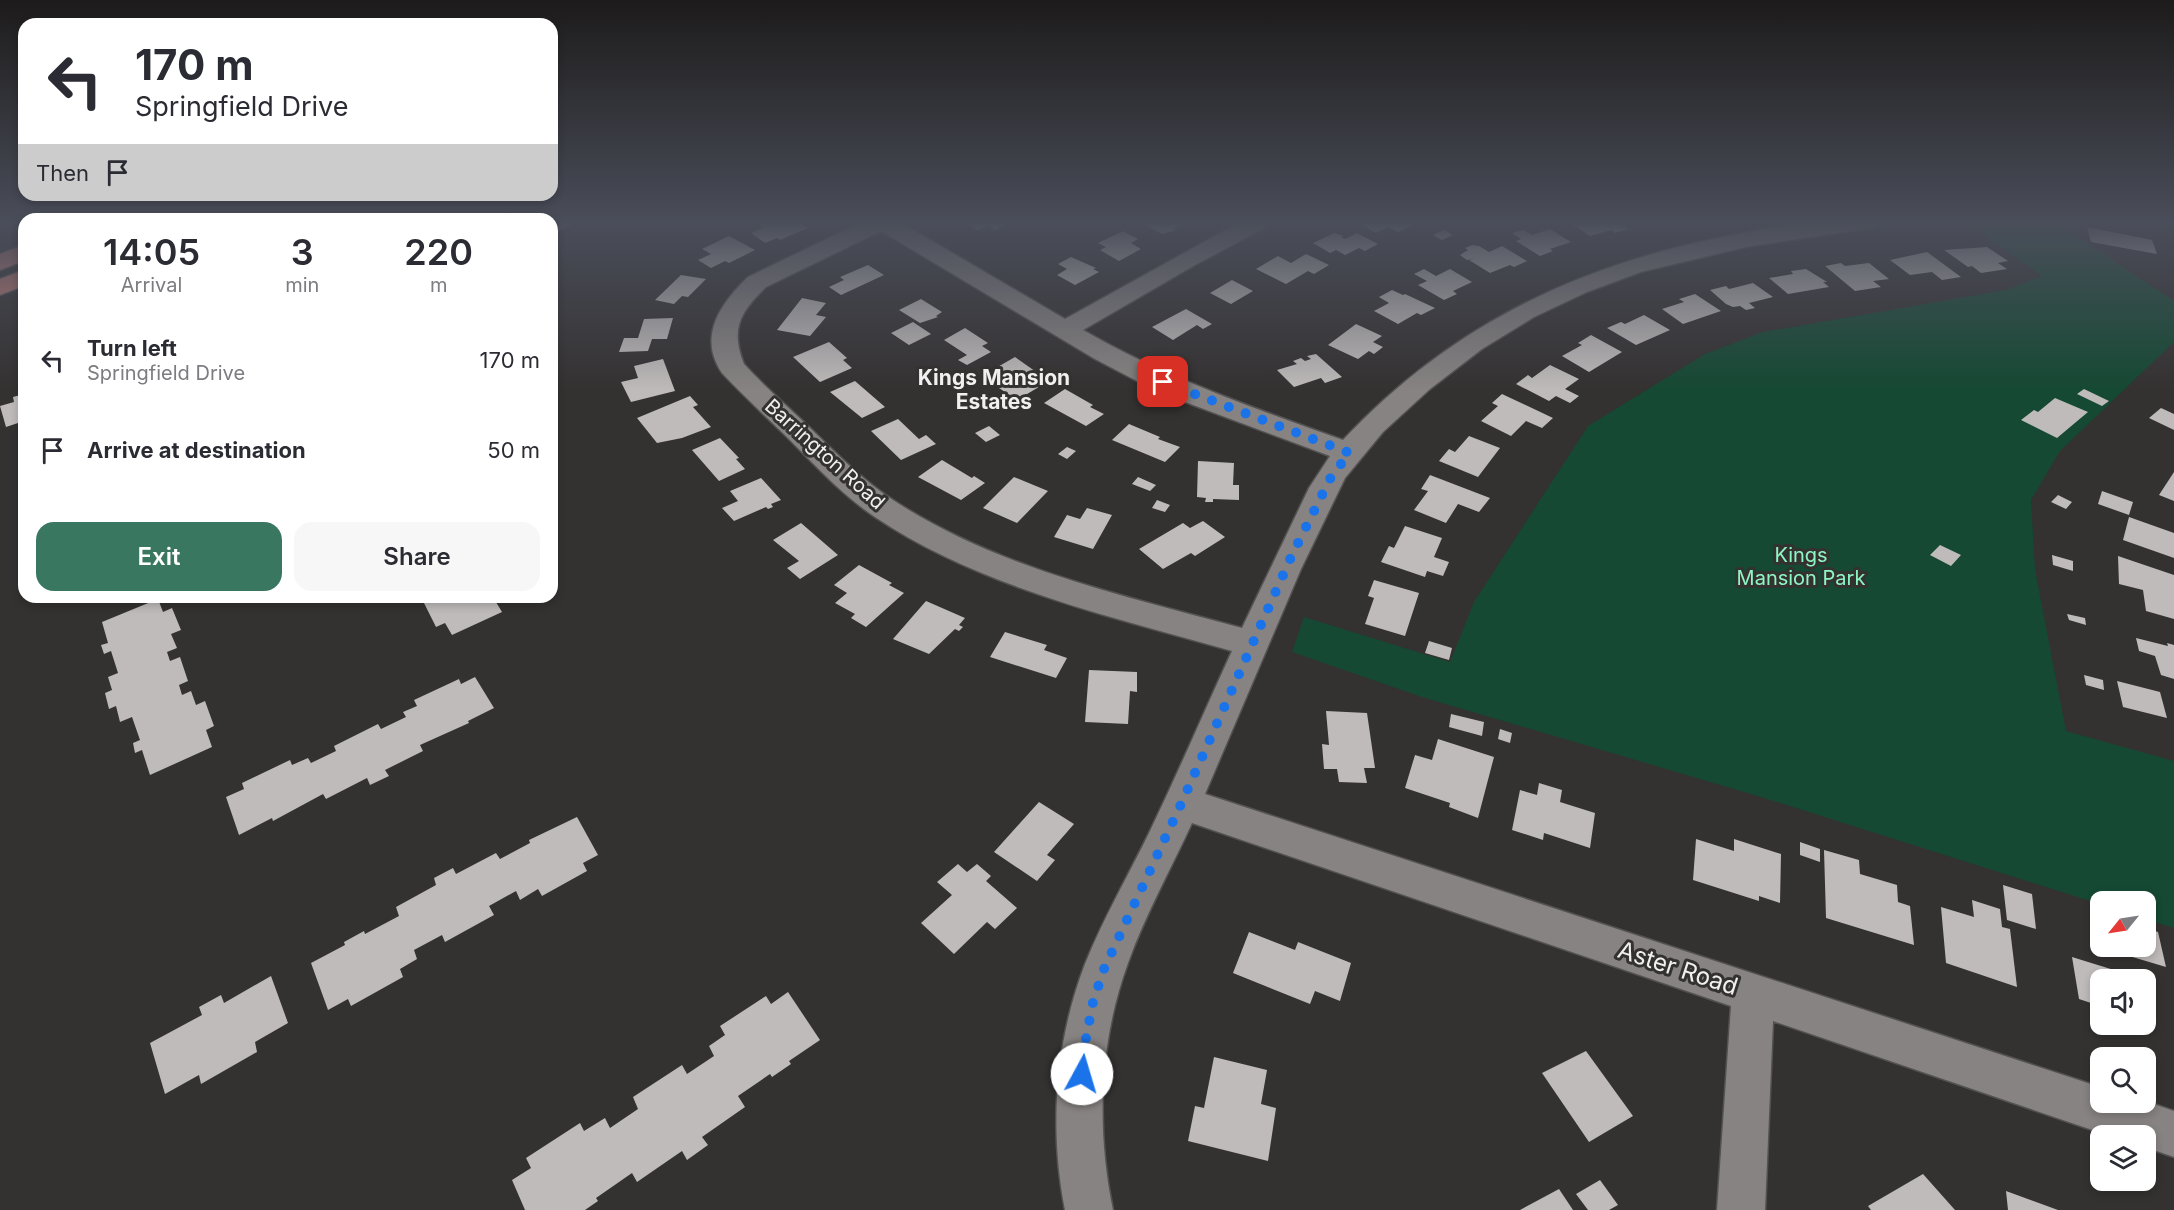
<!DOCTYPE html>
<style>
body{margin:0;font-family:Inter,sans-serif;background:#f7f7f7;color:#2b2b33;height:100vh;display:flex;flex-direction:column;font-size:22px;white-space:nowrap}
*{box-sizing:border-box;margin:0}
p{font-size:20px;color:#7c7c81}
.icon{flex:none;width:33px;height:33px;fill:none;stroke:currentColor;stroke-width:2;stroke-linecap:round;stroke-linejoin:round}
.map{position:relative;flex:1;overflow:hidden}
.details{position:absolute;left:18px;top:213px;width:540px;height:390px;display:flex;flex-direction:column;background:#fff;border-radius:18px;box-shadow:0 3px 9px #0003}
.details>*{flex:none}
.hud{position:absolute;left:18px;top:18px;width:540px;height:183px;border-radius:18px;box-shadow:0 3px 9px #0003;background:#fff;color:#2b2b33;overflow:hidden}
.needle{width:39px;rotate:240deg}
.fabs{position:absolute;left:2090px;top:891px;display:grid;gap:12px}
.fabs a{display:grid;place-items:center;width:66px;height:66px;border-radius:12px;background:#fff;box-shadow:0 3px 9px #0003;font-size:30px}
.pin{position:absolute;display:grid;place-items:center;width:51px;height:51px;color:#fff;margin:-26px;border-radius:12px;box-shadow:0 3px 9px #0006}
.me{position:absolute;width:66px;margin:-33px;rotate:6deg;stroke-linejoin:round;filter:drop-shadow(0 0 4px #0008)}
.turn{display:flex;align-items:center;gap:21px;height:126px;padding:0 18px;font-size:27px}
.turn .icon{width:78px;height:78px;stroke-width:2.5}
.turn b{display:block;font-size:42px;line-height:51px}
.then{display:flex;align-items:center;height:57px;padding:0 18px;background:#0003;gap:12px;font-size:22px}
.eta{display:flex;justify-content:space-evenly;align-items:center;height:102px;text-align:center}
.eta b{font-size:36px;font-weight:600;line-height:42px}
.action{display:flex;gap:12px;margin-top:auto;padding:12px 18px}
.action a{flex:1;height:69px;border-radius:18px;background:#3a7761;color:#fff;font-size:24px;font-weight:600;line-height:69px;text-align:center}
.action a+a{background:#f7f7f7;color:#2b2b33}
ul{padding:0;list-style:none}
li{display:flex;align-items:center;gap:18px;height:90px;padding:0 18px}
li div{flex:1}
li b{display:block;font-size:22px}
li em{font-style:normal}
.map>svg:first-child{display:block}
.green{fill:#154933}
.building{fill:#bfbbba}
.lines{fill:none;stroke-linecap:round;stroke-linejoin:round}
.street-casing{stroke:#535151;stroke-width:3}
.highway-casing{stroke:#535151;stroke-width:3}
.street{fill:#878382;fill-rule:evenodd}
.highway{fill:#c87e77;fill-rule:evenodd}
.route{stroke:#1a73e8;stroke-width:10;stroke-dasharray:0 18}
.labels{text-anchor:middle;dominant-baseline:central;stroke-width:6;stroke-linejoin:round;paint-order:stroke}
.street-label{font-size:20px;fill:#f1efef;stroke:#343131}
.park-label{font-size:20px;fill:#8df6c3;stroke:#343131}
.neighbourhood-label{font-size:21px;font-weight:bold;fill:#f1efef;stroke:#343131}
.near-street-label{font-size:24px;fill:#f1efef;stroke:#343131}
</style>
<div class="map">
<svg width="2174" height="1210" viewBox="0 0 2174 1210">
<rect width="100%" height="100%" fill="#343131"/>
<path class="green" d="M2013,221H2054L2174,301V342L2060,451L2031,500L2035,570L2066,731L2174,761V928L2145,919V902H2100V904L1761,797L1422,697L1292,652L1304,617L1450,662L1474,602L1588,426L1705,354L1763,332L2006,290L2042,276L1973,227Z"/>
<path class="building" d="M552,221H574L576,223L552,234Z
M768,221H797L808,228L780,240L777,238L765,243L751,233L763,228L759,225Z
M962,221H1014L995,230L988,226L977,230Z
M1148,221H1185L1187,223L1173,229L1176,230L1162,234L1143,224Z
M1355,221H1408L1414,225L1398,232L1388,227L1376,233Z
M1581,221H1617L1628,229L1615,233L1611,230L1590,236L1572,224Z
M2087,227L2152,240L2157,254L2091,242Z
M1550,229L1571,242L1550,249L1553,251L1540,256L1516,241L1521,239L1512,233L1523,230L1532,235Z
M1444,230L1453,235L1442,240L1433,235Z
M1123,231L1138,239L1131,243L1141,249L1119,261L1100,250L1106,247L1098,243Z
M1334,233L1344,236L1341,237L1345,239L1357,233L1378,244L1365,251L1359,248L1345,255L1336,250L1330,253L1313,243Z
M729,236L755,250L729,263L725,261L711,268L698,260L711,254L702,249Z
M1472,245L1479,246L1489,252L1502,246L1527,261L1514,267L1510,265L1490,273L1469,260L1475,258L1467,260L1460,255L1468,250L1465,248Z
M1987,247L2008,261L1998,263L2007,269L1981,273L1972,266L1968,267L1944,250Z
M1927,252L1961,277L1942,280L1932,272L1910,275L1890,260Z
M1306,254L1329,265L1314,274L1308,271L1286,284L1256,269L1278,256L1291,263Z
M1071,257L1096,268L1093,269L1099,272L1075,285L1057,275L1067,269L1058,264Z
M1841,263L1845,266L1869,263L1889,279L1873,281L1881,287L1855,291L1825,266Z
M868,265L884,275L841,295L829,287L844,280L840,277Z
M1424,269L1436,276L1450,269L1472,282L1453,291L1457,294L1444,300L1418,285L1427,281L1414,274Z
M1806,269L1827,282H1823L1829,287L1788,294L1769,278L1793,274L1791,271Z
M681,275L706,279L688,297L682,296L674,304L655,300Z
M1232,280L1253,291L1231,304L1210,293Z
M1753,283L1773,297L1749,303L1755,308L1746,310L1740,306L1733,307L1726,304L1710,290L1726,286L1729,289Z
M1392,290L1403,295L1405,294L1435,308L1421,315L1417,313L1398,324L1374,311L1389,303L1379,297Z
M1695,294L1721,311L1683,324L1662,309L1684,302L1679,299Z
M802,298L826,303L816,315L826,317L810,336L777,330Z
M921,299L942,312L936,316L938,317L920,323L899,310Z
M1186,309L1212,324L1203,329L1197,325L1173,340L1152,327Z
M1644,315L1670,330L1636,345L1607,328L1621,322L1625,324Z
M673,318L667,339H652L648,351L619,352L624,338H638L644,319Z
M913,322L931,334L909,345L891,333Z
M1356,324L1382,336L1373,342L1383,347L1374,354L1369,351L1358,359L1328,345Z
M965,328L988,343L982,346L991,352L967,365L958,360L967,355L944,340Z
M1591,335L1622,352L1589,372L1562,356L1582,345L1578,343Z
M829,342L847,358L843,360L852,368L820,382L793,357Z
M1316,354L1342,377L1325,383L1321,378L1294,387L1277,370L1297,364L1293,361L1301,358L1305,361L1311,359L1307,356Z
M1015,357L1049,381L1017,400L990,382L1003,375L994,369Z
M663,359L675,391L631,402L621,382L638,378L634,366Z
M1550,365L1579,379L1565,389L1579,396L1570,403L1556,396L1549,401L1516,384L1528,375L1532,378Z
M855,381L885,407L862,418L830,392Z
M1065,389L1093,405L1090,407L1104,414L1086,426L1044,403Z
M2084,389L2109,401L2102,406L2077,394Z
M24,394V421L6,427L0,406L14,402L13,397Z
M1502,394L1553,418L1542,428L1526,421L1511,436L1481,421L1498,406L1492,403Z
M690,396L698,405L693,407L711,427L682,438L657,443L637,418Z
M2055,398L2088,412L2057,438L2021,420L2034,410L2038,412Z
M2161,408L2174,414V430L2149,418Z
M898,419L919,439L926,435L936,444L901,460L871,431Z
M1129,424L1160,437L1158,439L1180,447L1165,462L1112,440Z
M989,426L1000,435L986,442L975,433Z
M1469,436L1500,448L1478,477L1439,461L1449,449L1455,452Z
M720,438L739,458L736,459L745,469L719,481L692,450Z
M1067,447L1076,451L1067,459L1058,454Z
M942,460L972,478L974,476L985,483L961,500L918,477Z
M1198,461L1234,463L1233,485H1239V500L1213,499V502H1205L1206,498L1197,497Z
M2174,472V501L2159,495Z
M1430,475L1490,498L1479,512L1458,504L1446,523L1414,510L1428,491L1421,489Z
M1014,477L1048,491L1017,523L983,508Z
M1138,477L1156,485L1150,491L1132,484Z
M761,478L781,500L771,504L773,507L768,509L766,507L734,521L722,508L738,501L730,491Z
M2102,491L2133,502L2129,515L2098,504Z
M2058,495L2072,502L2066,509L2051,502Z
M1157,500L1170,505L1165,512L1152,508Z
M1087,508L1112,515L1093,549L1054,537L1067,515L1080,519Z
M2129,517L2174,533V558L2123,540Z
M1203,521L1225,537L1195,556L1191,553L1163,569L1139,549L1183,523L1190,528Z
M801,523L838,555L800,579L787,568L799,561L773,540Z
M1405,526L1442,538L1434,557L1449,562L1443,576L1427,571L1425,577L1381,562L1389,546L1394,548Z
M1940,545L1961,555L1951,566L1930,555Z
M2052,555L2073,561V571L2053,565Z
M2118,556L2174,575V619L2146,611L2143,590L2119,584Z
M859,565L892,583L889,585L904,593L866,627L851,618L855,614L835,603L847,593L834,585Z
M1374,580L1419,593L1405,636L1365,624L1374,598L1368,596Z
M429,597H493L502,612L452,635L445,623L436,627L424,603L431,601Z
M158,599L163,612L172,608L181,630L171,634L177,648L167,652L170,661L180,657L188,681L179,685L182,695L191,691L196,705L205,701L214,726L206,730L212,747L150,775L142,750L135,753L133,743L140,740L132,717L120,722L116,706L109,709L105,693L112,690L108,677L118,673L111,651L104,654L101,645L108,643L102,622Z
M926,601L965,618L959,625L963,627L959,631L955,629L929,654L893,639Z
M2067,614L2085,618L2086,625L2069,620Z
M1005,632L1047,645L1044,650L1067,658L1056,678L990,657Z
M2136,638L2168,646L2167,643L2174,645V679L2161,675L2155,656L2139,651Z
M1429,641L1452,648L1449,660L1425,653Z
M1089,670L1137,672V692L1130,691L1128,724L1085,722Z
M2084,675L2103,680L2104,690L2086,685Z
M475,677L494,708L468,721L469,723L420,745L423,751L385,770L389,776L370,785L367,778L326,799L323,794L273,821L272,818L239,835L226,797L244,789L242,783L290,760L292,765L308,758L311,763L336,751L334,746L378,724L381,729L406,717L403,712L417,706L414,700L459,679L461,684Z
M2117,681L2160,692L2167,718L2123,707Z
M1326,711L1367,713L1375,768H1364L1367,783L1339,782L1337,769H1324L1322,744L1329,745Z
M1451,714L1484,722L1482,736L1449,727Z
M1500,729L1512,733L1510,743L1498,739Z
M1438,739L1494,757L1478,818L1449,807L1450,803L1405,788L1415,755L1432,760Z
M1539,783L1562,790L1560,802L1595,813L1590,848L1544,833L1543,840L1512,830L1520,790L1537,795Z
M1039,802L1074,824L1047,855L1055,860L1037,881L994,852Z
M577,817L598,855L583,863L587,871L542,896L538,889L520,900L516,891L489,906L494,915L445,942L442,935L414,950L417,959L400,969L403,977L351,1006L348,999L328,1010L311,963L345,945L344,942L364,931L365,934L399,916L396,907L436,885L434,878L453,868L456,874L496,853L500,859L530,843L529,840Z
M1696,839L1734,851V839L1781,854L1780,903L1759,896V901L1693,880Z
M1800,842L1820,849V862L1800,855Z
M1824,850L1859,860L1860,874L1897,885L1898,902L1910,906L1914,945L1826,918Z
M958,864L967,872L977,864L991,876L986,881L1017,908L995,929L987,922L954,954L921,923L952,895L937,882Z
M2003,885L2032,894L2036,929L2007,920Z
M1972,900L2000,909L2002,927L2010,929L2017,987L1946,963L1941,907L1974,917Z
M2145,928L2158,932L2166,967L2119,953L2118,946H2145Z
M1249,932L1295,950L1298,942L1351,963L1340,1001L1315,991L1310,1004L1233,973Z
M2072,957L2143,979V980H2100V1006L2079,999Z
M271,976L288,1023L255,1042L257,1052L201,1084L199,1075L165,1094L150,1043L202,1015L199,1007L221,995L224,1003Z
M788,992L820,1040L789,1061L791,1064L772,1077L770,1074L738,1096L745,1107L702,1137L708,1145L687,1160L682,1151L637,1182L632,1173L596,1198L598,1201L585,1210H525L512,1180L531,1168L526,1158L580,1123L584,1131L605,1118L610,1128L638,1109L633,1097L682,1065L687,1074L714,1056L709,1046L725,1035L720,1026L766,996L771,1004Z
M1586,1051L1633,1116L1589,1142L1542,1073Z
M1214,1057L1267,1070L1261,1104L1276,1108L1268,1161L1188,1141L1195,1106L1204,1108Z
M1923,1174L1955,1210H1871L1868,1206Z
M1600,1180L1618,1205L1609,1210H1588L1576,1194Z
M1559,1189L1573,1210H1520Z
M2006,1191L2058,1210H2008Z"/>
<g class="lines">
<defs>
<path id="street" d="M864,221H898L1065,319L1242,221H1271L1268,226L1195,265L1083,330C1166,378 1254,408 1343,440C1447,329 1571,268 1718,238C1750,232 1785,223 1817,221C1839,220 1860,221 1881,221L1878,226L1870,228L1746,247L1641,272L1587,292L1534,317L1482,349L1430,389L1383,432L1345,478L1301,569L1205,794L2100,1087V1102L2145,1101L2174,1111V1157L2145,1147V1136H2110L1773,1021L1765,1210H1717L1731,1006L1192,823C1171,869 1145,915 1128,963C1099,1042 1096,1129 1113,1210H1065C1049,1129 1055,1042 1085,964C1103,919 1128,876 1149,833C1178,773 1204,712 1232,651C1111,616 981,588 875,517C842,495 815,465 787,437C765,416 743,395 722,373C697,336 721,303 748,277ZM881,231L1095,359L1137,381L1185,402L1330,456L1309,488L1242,628C1125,596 1000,569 896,502C863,481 835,452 807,425C786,405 764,386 744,364C730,329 740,312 766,287Z"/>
<path id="highway" d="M24,245V261L0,270V254Z
M21,271H24V286L0,295V279Z"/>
</defs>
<use href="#street" class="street-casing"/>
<use href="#highway" class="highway-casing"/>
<use href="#street" class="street"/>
<use href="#highway" class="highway"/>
</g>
<linearGradient id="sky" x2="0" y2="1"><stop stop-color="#1d1b1b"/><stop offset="0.57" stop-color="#4a4e5a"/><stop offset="1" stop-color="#4a4e5a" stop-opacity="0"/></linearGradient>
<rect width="2174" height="391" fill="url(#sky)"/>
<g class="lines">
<path class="route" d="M1082,1074L1083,1054L1093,1002L1104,969L1182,802L1292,555L1332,475L1350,453L1163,382"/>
</g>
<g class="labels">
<g class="street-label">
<text transform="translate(825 454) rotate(42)">Barrington Road</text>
</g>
<g class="park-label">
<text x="1801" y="555">Kings<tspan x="1801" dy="23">Mansion Park</tspan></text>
</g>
<g class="neighbourhood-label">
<text x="994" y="377">Kings Mansion<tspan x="994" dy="24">Estates</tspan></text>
</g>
<g class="near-street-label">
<text transform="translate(1678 968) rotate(18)">Aster Road</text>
</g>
</g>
</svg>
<div class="fabs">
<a><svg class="needle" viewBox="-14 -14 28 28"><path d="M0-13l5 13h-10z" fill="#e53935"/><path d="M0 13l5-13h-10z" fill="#7c7c81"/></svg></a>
<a><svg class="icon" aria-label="sound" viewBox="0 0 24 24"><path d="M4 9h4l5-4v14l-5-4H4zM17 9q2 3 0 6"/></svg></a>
<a><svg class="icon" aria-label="search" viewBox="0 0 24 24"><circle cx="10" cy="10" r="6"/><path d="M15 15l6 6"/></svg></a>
<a><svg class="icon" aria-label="layers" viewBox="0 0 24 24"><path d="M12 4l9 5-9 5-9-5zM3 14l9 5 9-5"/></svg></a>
</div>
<div class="pin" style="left:1163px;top:382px;background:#d93025"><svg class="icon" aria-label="arrive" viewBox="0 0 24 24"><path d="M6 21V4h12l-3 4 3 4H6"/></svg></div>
<svg class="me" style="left:1082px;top:1074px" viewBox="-20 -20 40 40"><circle r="19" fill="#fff"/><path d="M0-13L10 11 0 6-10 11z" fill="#1a73e8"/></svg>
<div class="hud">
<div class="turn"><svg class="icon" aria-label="left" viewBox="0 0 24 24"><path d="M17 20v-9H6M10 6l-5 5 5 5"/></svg><div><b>170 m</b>Springfield Drive</div></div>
<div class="then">Then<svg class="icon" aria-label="arrive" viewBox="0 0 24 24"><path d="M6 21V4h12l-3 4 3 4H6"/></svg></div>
</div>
<section class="details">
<div class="eta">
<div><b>14:05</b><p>Arrival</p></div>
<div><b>3</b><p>min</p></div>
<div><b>220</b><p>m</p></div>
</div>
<ul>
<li><svg class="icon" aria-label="left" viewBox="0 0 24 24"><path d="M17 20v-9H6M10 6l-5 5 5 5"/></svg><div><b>Turn left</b><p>Springfield Drive</p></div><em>170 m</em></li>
<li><svg class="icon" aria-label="arrive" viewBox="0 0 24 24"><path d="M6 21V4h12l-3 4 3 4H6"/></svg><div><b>Arrive at destination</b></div><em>50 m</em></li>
</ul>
<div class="action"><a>Exit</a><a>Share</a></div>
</section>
</div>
